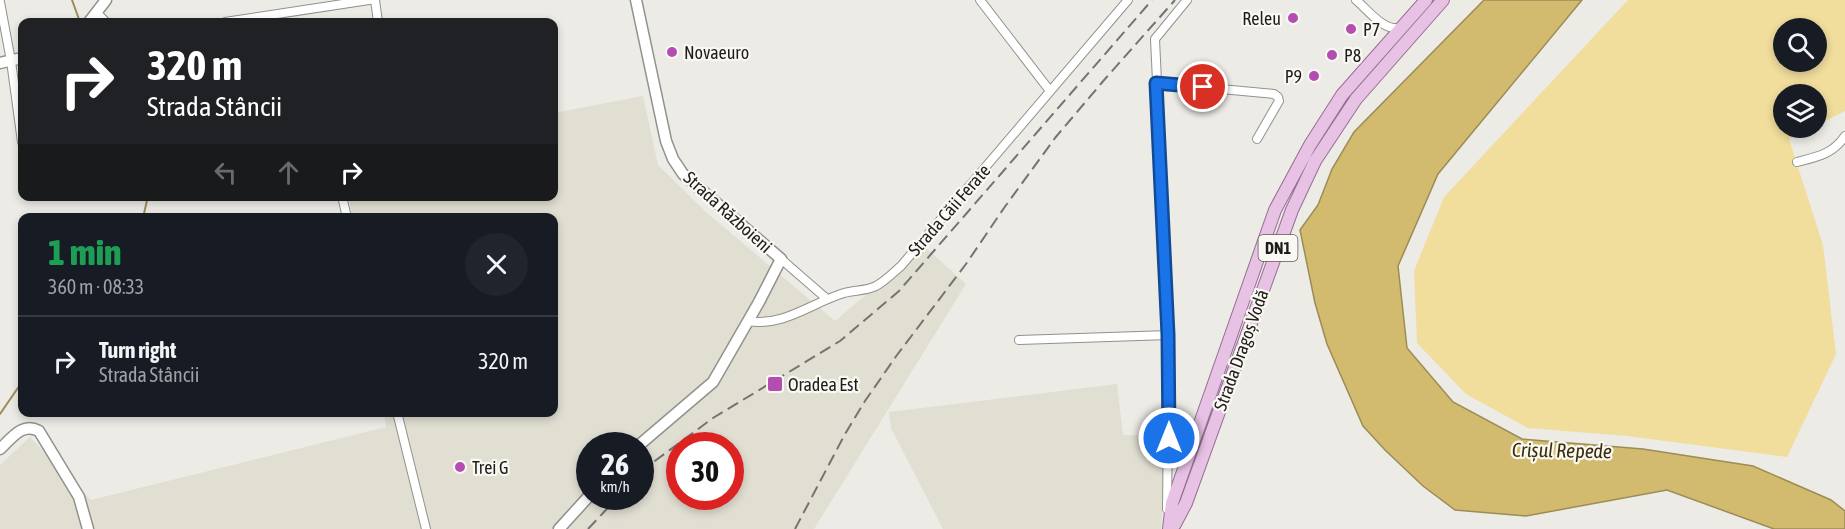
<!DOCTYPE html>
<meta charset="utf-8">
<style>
body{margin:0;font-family:"Asap Condensed",sans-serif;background:#20242c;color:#f1f3f6;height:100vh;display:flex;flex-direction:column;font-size:22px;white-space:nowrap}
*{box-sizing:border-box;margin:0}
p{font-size:20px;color:#9ea1a6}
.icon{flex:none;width:33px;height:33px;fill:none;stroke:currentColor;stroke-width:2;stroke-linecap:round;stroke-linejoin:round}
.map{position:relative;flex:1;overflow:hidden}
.side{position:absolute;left:18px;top:213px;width:540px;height:204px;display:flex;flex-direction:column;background:#171b24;border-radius:12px;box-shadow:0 3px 9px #0003}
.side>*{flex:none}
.top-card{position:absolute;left:18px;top:18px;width:540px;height:183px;border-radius:12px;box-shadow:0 3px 9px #0003;background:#202124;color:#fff;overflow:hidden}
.buttons{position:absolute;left:1773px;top:18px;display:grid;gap:12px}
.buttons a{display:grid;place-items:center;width:54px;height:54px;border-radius:50%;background:#171b24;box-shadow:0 3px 9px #0003;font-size:30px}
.speed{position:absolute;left:576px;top:432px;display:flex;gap:12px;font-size:30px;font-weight:700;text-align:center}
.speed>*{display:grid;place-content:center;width:78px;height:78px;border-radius:50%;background:#171b24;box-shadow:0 3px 9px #0003;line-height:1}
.speed small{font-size:15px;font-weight:400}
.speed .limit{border:9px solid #d22;background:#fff;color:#111}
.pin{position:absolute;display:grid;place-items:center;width:51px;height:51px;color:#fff;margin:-26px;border:3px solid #fff;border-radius:50%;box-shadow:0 2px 6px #0007}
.me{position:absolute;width:66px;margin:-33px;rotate:0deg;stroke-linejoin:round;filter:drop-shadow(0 0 4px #0008)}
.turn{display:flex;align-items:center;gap:21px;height:126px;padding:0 30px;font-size:27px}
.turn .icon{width:78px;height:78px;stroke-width:2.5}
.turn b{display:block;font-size:42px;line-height:51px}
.lanes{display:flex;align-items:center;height:57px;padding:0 30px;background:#0003;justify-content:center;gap:30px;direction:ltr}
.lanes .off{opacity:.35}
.round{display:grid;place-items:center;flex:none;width:63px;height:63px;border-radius:32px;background:#20242c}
.head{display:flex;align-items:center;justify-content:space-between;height:102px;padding:0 30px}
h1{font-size:36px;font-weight:800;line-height:45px;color:#1e9e55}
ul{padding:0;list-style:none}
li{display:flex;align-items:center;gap:18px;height:90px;padding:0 30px;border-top:2px solid #363941}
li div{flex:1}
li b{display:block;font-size:22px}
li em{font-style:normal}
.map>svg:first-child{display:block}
.built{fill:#e1ded2;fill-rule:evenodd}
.green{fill:#f1dd9c;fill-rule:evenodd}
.water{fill:#d2bb6f;stroke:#9c8c56;stroke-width:1.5}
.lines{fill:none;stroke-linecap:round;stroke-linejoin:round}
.stream{stroke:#9c8c56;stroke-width:2}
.street-casing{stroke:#92918c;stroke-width:10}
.secondary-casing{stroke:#92918c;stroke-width:13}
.primary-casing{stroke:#966e93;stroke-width:14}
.street{stroke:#fff;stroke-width:8}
.secondary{stroke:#fff;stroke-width:10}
.primary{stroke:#e7c2e5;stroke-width:12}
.rail{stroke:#747370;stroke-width:2;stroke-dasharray:12 6;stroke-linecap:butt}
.route-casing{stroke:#114b97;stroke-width:15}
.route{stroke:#1a73e8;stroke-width:10}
.poi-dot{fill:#b44db1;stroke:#faf8f3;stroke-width:2}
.labels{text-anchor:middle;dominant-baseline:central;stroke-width:4.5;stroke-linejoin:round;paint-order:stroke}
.shield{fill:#faf8f3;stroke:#605f5c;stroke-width:1.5}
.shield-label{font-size:16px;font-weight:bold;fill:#1e1d1b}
.poi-label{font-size:18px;fill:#1e1d1b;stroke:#faf8f3;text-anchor:start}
.street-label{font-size:18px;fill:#1e1d1b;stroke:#faf8f3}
.water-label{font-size:20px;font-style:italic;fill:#382e0c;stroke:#faf8f3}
</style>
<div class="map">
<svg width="1845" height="529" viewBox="0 0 1845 529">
<rect width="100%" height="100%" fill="#ecebe6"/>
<path class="built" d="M643,96L658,165L706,212L835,321L924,246L966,284L814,529H0V465L30,437L91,500L386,427L384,413L554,412V218L352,217L349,199L359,196H554V113ZM590,446H640V496H590ZM680,446H730V496H680Z
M1117,384L1123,435L1166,436L1161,529H943L891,428L889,412Z"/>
<path class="green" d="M1628,0H1845V111L1817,125L1816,94H1784V128H1811L1789,139L1823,245L1836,354L1787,457L1627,436L1528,428L1466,394L1417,343L1414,271L1444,197ZM1784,28H1816V62H1784Z"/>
<path class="water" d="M1484,0H1582L1438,174L1398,266L1407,348L1453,402L1522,439L1643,449L1753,466L1831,500L1845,511V529H1774L1667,490L1526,516L1455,510L1423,486L1385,450L1363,426L1327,344L1315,303L1300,230L1318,205L1332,169L1354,132Z"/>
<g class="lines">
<path class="stream" d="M72,0L80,22
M143,218L148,196
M0,414L22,382"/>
<defs>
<path id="street" d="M375,0L378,22
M980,0L1050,91
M1356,0C1368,10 1383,31 1400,28
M0,2L11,61L22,142
M97,13L106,22
M225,22L369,0
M1156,83L1274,94L1278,97L1279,101L1257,139
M1797,162C1817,157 1833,154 1845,136
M342,196L347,218
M781,259L827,299
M748,321C784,327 811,303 844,293C855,290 866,291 876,286C885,281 893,273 901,266L1128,0
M1019,340L1169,335
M397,412L426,529
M1169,438L1194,442
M1167,509L1169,335L1155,39L1187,0"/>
<path id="secondary" d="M636,0L666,141L673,159L683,174L781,259L759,302L713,382L638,446
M89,22L106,0
M0,63L22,58
M0,449C12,438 22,422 39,431L79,497L88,529
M559,529L590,495"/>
<path id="primary" d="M1169,529L1172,503L1275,210L1310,145L1342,95L1426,0
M1170,529L1175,524L1186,503L1292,210L1315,161L1356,99L1443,0"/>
</defs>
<use href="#street" class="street-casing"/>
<use href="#secondary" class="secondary-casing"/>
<use href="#primary" class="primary-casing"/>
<use href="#street" class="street"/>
<use href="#secondary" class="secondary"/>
<use href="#primary" class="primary"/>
<path class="rail" d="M640,472L713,418L840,341L899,291L1152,0
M588,529L619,496
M795,529L845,434L865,401L897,355L966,264L1004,208L1055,138L1105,79L1175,0"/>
</g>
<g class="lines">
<defs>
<path id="route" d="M1169,438L1168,335L1156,83L1203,87"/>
</defs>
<use href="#route" class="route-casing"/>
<use href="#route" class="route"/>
</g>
<g class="poi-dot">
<circle cx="1293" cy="18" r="6"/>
<circle cx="1351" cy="29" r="6"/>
<circle cx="672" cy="52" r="6"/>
<circle cx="1332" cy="55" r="6"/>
<circle cx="1314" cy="76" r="6"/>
<rect x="767" y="376" width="16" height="16" rx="3"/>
<circle cx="460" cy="467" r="6"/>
</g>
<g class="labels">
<rect class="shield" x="1258.5" y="235" width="39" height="26" rx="4.5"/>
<g class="shield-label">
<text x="1278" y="248">DN1</text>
</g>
<g class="poi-label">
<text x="1281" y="18" text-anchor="end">Releu</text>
<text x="1363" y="29">P7</text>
<text x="684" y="52">Novaeuro</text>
<text x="1344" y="55">P8</text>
<text x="1302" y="76" text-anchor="end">P9</text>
<text x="788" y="384">Oradea Est</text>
<text x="472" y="467">Trei G</text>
</g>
<g class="street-label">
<text transform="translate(949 210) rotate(-49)">Strada Căii Ferate</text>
<text transform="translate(728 212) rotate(42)">Strada Războieni</text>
<text transform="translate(1241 350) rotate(-70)">Strada Dragoș Vodă</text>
</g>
<g class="water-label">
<text transform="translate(1562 450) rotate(1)">Crișul Repede</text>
</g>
</g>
</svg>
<div class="buttons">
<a><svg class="icon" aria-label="search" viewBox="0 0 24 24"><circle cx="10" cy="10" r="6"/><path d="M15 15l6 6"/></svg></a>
<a><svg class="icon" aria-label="layers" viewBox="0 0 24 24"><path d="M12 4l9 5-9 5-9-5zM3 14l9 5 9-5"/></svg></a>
</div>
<div class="speed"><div>26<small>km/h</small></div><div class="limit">30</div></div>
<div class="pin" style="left:1203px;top:87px;background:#d93025"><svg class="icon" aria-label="arrive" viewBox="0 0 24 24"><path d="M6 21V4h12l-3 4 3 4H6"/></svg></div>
<svg class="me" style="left:1169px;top:438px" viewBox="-20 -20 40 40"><circle r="17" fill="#1a73e8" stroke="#fff" stroke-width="3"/><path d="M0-11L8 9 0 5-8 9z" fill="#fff"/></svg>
<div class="top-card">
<div class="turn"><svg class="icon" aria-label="right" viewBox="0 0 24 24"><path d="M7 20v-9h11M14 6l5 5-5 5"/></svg><div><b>320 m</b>Strada Stâncii</div></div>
<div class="lanes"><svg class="icon off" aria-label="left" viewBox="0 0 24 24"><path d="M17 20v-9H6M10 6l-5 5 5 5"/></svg><svg class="icon off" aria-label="ahead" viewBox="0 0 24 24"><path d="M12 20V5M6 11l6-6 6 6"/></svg><svg class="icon" aria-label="right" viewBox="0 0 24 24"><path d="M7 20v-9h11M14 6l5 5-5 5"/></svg></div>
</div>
<section class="side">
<div class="head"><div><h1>1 min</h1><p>360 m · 08:33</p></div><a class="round"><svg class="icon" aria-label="close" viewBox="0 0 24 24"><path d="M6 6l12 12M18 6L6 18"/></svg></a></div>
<ul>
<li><svg class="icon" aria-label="right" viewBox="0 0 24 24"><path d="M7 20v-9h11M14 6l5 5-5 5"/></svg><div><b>Turn right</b><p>Strada Stâncii</p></div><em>320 m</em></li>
</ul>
</section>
</div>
